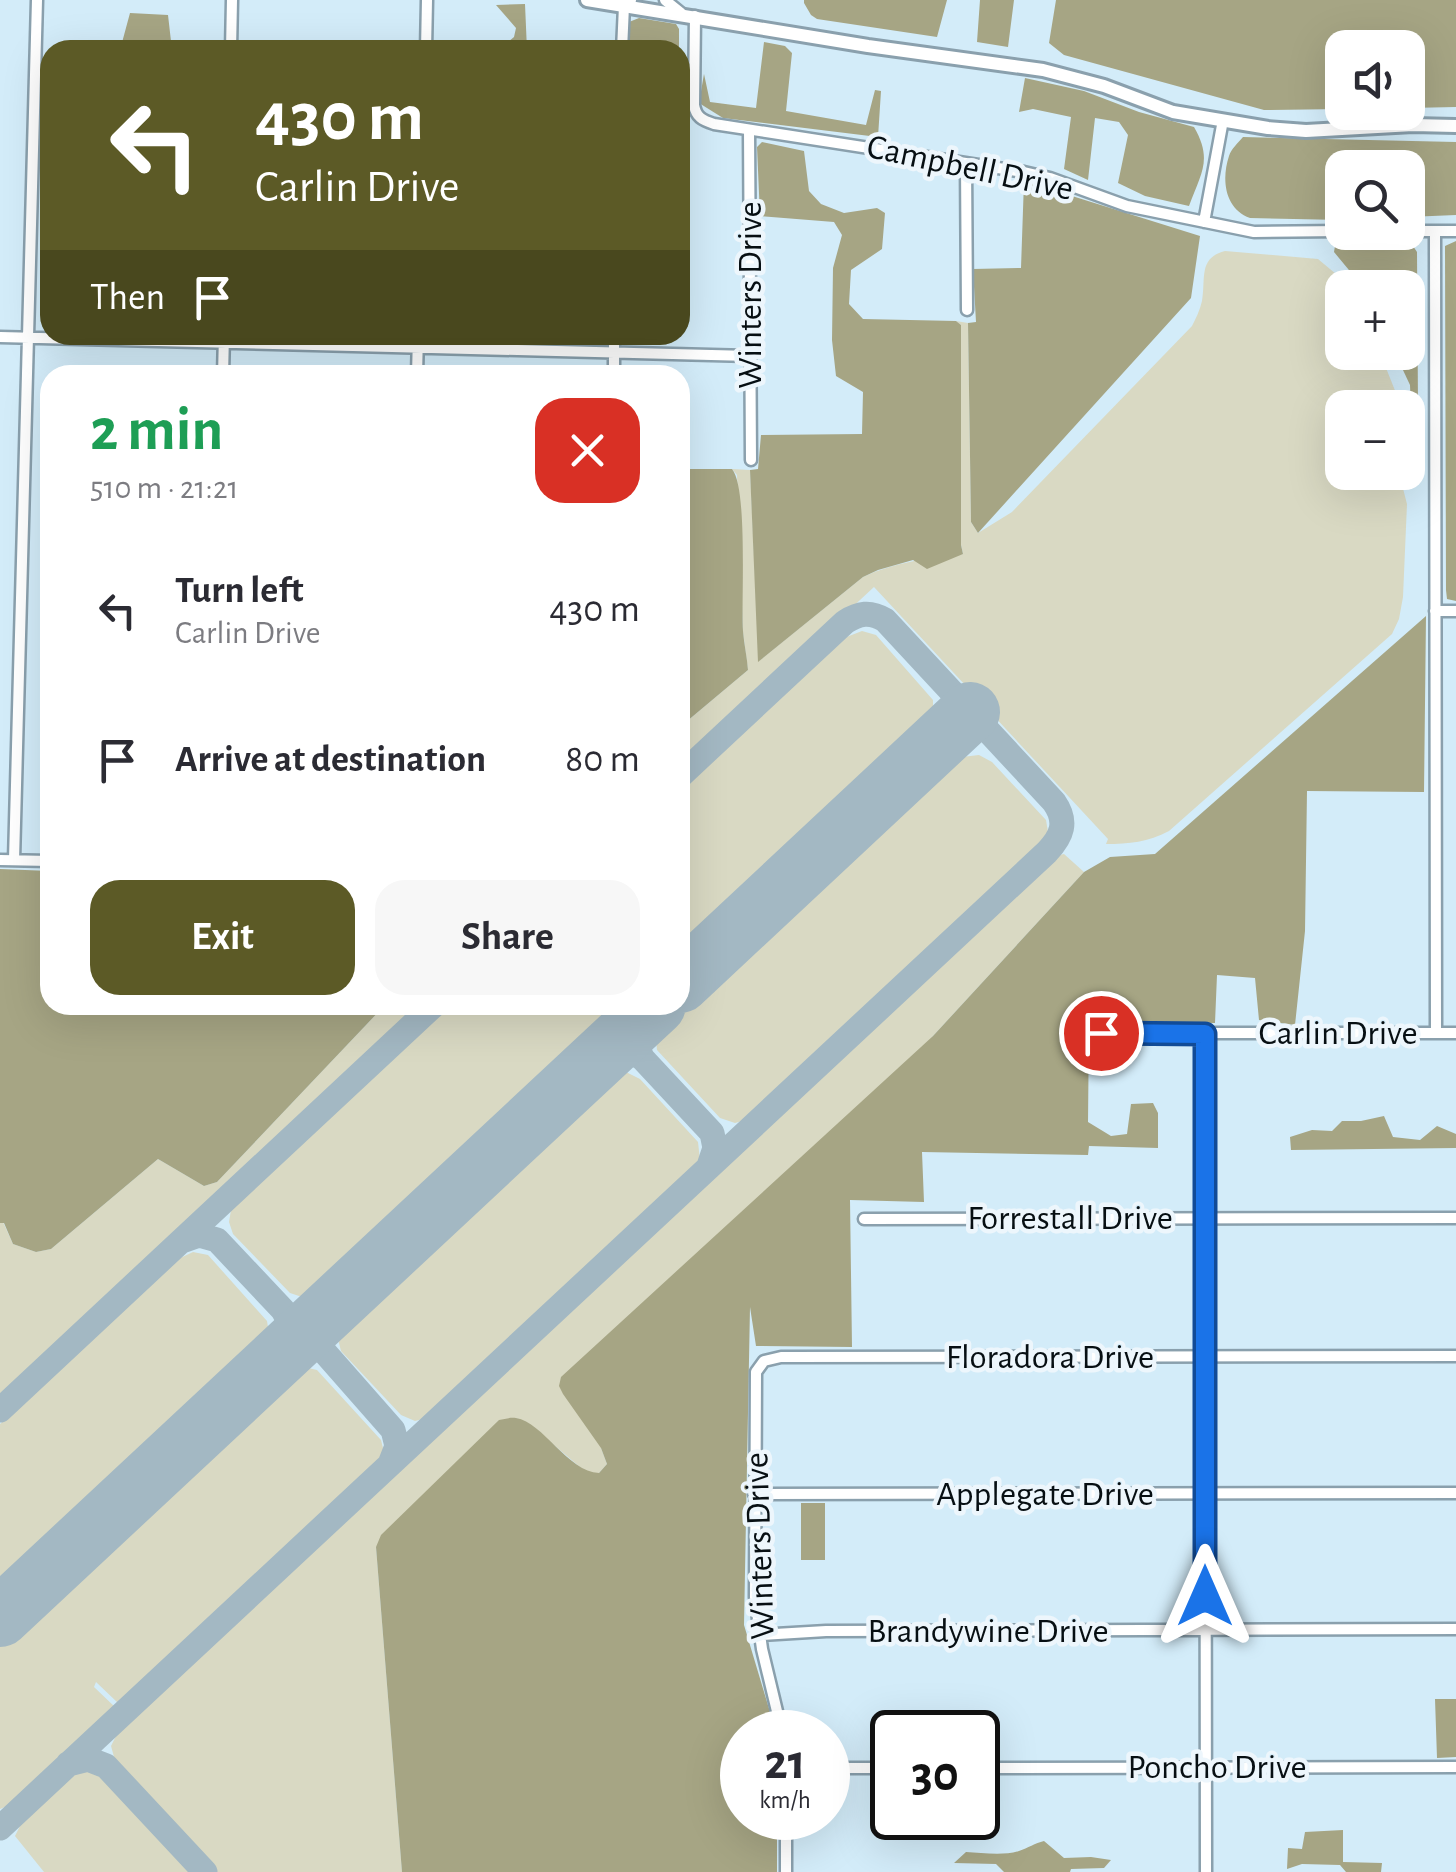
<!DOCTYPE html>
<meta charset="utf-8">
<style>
body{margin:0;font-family:"Alegreya Sans",sans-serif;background:#f7f7f7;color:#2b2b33;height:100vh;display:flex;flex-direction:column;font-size:38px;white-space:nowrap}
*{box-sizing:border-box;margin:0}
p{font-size:32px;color:#7c7c81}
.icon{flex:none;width:55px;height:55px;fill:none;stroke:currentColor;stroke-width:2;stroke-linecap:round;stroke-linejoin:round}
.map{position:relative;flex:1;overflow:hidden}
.sheet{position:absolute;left:40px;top:365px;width:650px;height:650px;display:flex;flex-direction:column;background:#fff;border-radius:30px;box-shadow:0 10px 40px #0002}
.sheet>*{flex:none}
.banner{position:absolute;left:40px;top:40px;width:650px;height:305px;border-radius:30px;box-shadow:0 10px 40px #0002;background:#5c5a26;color:#fff;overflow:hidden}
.controls{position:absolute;left:1325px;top:30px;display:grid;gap:20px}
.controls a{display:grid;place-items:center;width:100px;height:100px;border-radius:20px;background:#fff;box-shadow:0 10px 40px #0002;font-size:50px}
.speed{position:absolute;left:720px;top:1710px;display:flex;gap:20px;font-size:50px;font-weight:700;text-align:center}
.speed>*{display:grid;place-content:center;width:130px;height:130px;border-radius:50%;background:#fff;box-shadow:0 10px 40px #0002;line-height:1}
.speed small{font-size:25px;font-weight:400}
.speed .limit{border:5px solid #111;border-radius:15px;background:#fff;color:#111}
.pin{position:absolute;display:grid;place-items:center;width:85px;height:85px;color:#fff;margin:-42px;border:5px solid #fff;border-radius:50%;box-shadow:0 2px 10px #0007}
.me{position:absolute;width:110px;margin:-55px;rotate:0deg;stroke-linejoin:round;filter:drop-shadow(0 0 8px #0008)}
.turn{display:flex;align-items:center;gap:35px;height:210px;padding:0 50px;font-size:45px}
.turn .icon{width:130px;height:130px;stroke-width:2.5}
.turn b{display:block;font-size:70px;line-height:85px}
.then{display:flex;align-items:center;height:95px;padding:0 50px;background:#0003;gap:20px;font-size:38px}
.round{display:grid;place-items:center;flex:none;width:105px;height:105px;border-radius:30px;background:#f7f7f7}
.headline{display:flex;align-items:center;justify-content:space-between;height:170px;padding:0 50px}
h1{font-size:60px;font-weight:600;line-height:75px;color:#1e9e55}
.action{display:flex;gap:20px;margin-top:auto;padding:20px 50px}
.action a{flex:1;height:115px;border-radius:30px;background:#5c5a26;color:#fff;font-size:40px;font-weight:600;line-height:115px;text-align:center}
.action a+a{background:#f7f7f7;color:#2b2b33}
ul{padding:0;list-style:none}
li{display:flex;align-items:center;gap:30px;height:150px;padding:0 50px}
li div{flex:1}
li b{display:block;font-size:38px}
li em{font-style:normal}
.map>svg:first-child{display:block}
.green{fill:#d9d9c3}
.forest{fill:#a6a584}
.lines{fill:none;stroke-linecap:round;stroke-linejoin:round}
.taxiway{stroke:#a3b8c3;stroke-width:25}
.runway{stroke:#a3b8c3;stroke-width:60}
.minor-casing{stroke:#8aa0ad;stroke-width:15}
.major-casing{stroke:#8aa0ad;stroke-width:18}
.minor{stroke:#fff;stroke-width:10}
.major{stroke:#fff;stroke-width:12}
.route-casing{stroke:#114b97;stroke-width:25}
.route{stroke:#1a73e8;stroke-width:18}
.labels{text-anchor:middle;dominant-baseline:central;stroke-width:9;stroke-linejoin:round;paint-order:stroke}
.street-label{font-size:35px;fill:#070f13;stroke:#edf6fc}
</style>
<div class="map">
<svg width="1456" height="1872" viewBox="0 0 1456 1872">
<rect width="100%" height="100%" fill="#d3ecf9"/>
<path class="green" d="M1225,251L1318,259L1342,279L1347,287L1342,288V352L1380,353L1398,398V407L1342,408V472L1399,473L1407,504L1403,597L1399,619L1392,634L1169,831C1148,842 1129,844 1106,844L1108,839L874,587L680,767V727L748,670L743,632L737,475L732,469L750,470L759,661L863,577C895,562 928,558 963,554L961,545V325L956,321L968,323L971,522L978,533L1012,512L1192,326C1196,318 1200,310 1202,301C1206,278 1198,258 1225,251Z
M862,631L876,635L933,700V717L924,731L680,957V791L844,638Z
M979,755L992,762L1046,820L1048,832L1044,845L749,1119L735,1123L720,1118L657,1050L656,1039L664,1027L945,762L962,757Z
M1064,854L1084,872L933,1036L601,1448L607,1464L599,1473H587L529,1424L516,1418L376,1547L402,1872H216L116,1764L111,1746L118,1732L1056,856Z
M385,1005H425L0,1400V1223L3,1222L13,1244L36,1252L51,1249L158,1159L204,1186L217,1182Z
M451,1005H629L321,1291L305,1298L290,1293L233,1234L229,1222L231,1210Z
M626,1072L640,1079L698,1142L700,1160L695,1170L430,1417L415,1421L401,1415L341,1351L338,1339L344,1326L609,1077Z
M193,1252L208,1255L267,1321L269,1334L261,1346L0,1592V1424L176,1260Z
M308,1368L317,1370L381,1440L384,1452L379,1463L123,1704L118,1703L96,1682L94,1687L116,1708L17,1802L0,1809V1647L292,1373Z
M89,1770L102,1776L191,1872H44L15,1836L21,1824L76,1772Z"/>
<path class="forest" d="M804,0H947L937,37L817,19L811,15L804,3Z
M980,0H1014L1008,47L977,42Z
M1056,0H1456V107L1408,108V48H1342V109L1264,110L1064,55L1049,43Z
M525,4L527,50H476L472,48L485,41L503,46L514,37L516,28L496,5Z
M130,13L168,15L172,50H120Z
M639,18L676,24L679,29V50H629V22Z
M764,42L785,46L792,53L786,111L866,125L875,90L881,91L878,137L723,118L699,103L704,74L710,102L756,108Z
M1025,78L1084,91L1139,112L1194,127C1213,160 1201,173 1189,206L1145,196L1118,183L1128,135L1119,122L1095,118L1088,180L1064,169L1071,117L1033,109L1019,112Z
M1243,137L1456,142V215L1408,217V168H1342V220L1250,218C1225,209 1221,180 1229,156C1231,149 1238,143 1243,137Z
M762,142L804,151L809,191L821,204L844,213L877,208L885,213L882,249L851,270L849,304L863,319L956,321L961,325V545L963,554L927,569L913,560L878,570L863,577L758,662L750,470L758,469L761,435L862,434L863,392L836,376L832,340L833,268L842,235L834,222L760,216L757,147Z
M1024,181L1200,236L1191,298L978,533L971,522L968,323L976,322L973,269L1021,268Z
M1456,241V601L1447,599L1446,590L1445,246Z
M1411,243L1417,252L1418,407L1411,409L1410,385L1395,353L1408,352V288L1363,287L1334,252L1335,246Z
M686,469H732C748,488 741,600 743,631C744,644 747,657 748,670L680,727V592L686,591Z
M1426,616L1424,792L1307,791L1305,931L1295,1025L1259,1020L1255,978L1217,975L1215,1023L1089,1021L1088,1122L1111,1136L1127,1134L1131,1104L1153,1103L1158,1113V1148L1089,1146L1088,1155L922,1152L924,1202L850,1200L852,1347L756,1346L750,1307L744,1625L776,1732H742V1818H777V1872H402L376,1547L381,1535L499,1420C505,1419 510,1417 516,1418C543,1422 568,1472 599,1473L607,1464L601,1448L563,1394L559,1386L561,1377L933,1036L1084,872L1110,857L1155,854Z
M0,869L50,871V1005H385L217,1182L204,1186L158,1159L51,1249L36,1252L13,1244L4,1223H0Z
M1384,1116L1393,1137L1420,1140L1437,1126L1456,1134V1148L1291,1150L1290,1137L1312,1130L1332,1131L1342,1121H1361Z
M801,1503H825V1560H801Z
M1435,1699H1456V1757L1437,1758Z
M1343,1830V1862L1382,1863L1381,1872H1346L1340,1865L1302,1864L1287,1869L1288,1848L1302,1849L1305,1832Z
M1044,1841L1064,1858L1091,1857L1111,1860L1104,1868L1071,1869L1070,1872H1004L996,1864L954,1863L966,1852C982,1853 1004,1856 1019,1851C1028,1848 1035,1843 1044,1841Z"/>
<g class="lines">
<path class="taxiway" d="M601,1056C617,1049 629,1048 643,1059L712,1133L715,1148L709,1166
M643,1059C633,1043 636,1031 645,1016
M182,1241L199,1235L217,1240L283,1310C293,1326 290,1337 282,1353
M325,1314L318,1332L320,1347L393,1430L397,1446L390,1464
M0,1410L434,1005
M68,1764L88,1759L106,1766L205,1872
M0,1828L1047,852C1062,836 1068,822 1054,802L885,620C870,611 859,613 845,622L680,776"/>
<path class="runway" d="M680,983L970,712
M0,1617L656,1005"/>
<defs>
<path id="minor" d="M665,0L681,13
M695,16L694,105C696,117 702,120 714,124L1024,172L1050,178L1127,206L1254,232L1342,231
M231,50L232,0
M426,50L427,0
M622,50L624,6L631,0
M749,130L751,460
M966,163L967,310
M1204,222L1223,120
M1408,231H1456
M1435,231L1436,1033
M0,337L750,356
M223,375L224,335
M417,375L418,335
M614,375V335
M1435,611H1456
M0,860L50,861
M14,860L37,0
M1101,1033H1456
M1205,1034L1206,1872
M864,1219L1456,1218
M754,1494L1456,1493
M760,1635L826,1631L1456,1629
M782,1732L762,1649L755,1597L756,1372L764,1361L781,1357L1456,1356
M828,1768H892
M978,1768L1456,1767
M786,1818V1872"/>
<path id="major" d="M587,0L868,46L1043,70L1104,86L1173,112L1268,128L1306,131L1413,125L1456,126"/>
</defs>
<use href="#minor" class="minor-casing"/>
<use href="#major" class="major-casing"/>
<use href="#minor" class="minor"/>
<use href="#major" class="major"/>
</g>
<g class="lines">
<defs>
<path id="route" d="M1101,1033L1205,1034V1596"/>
</defs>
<use href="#route" class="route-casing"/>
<use href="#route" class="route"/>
</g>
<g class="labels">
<g class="street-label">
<text transform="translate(970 168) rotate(12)">Campbell Drive</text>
<text transform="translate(750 295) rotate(-90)">Winters Drive</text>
<text x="1338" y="1033">Carlin Drive</text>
<text x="1070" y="1218">Forrestall Drive</text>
<text x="1050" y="1357">Floradora Drive</text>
<text x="1045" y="1494">Applegate Drive</text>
<text transform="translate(760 1546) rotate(-92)">Winters Drive</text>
<text x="988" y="1631">Brandywine Drive</text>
<text x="1217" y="1767">Poncho Drive</text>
</g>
</g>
</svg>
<div class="controls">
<a><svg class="icon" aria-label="sound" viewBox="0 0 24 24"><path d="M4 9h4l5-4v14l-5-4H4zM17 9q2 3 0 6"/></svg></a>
<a><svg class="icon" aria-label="search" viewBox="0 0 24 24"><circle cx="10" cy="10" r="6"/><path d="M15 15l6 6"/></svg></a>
<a>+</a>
<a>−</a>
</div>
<div class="speed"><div>21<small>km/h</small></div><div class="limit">30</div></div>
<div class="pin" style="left:1101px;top:1033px;background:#d93025"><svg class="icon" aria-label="arrive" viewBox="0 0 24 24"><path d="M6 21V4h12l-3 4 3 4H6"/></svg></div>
<svg class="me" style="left:1205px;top:1596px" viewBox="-20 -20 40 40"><path d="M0-17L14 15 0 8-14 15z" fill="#1a73e8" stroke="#fff" stroke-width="4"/></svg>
<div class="banner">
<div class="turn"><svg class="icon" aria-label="left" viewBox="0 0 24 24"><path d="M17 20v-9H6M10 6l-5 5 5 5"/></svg><div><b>430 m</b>Carlin Drive</div></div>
<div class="then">Then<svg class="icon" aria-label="arrive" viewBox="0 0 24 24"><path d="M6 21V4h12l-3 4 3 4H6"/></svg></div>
</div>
<section class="sheet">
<div class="headline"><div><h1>2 min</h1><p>510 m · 21:21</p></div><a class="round" style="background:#d93025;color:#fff"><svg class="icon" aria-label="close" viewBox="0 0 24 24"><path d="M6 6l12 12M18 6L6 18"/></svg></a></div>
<ul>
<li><svg class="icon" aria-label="left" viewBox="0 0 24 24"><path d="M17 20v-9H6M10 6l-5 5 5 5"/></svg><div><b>Turn left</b><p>Carlin Drive</p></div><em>430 m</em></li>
<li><svg class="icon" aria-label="arrive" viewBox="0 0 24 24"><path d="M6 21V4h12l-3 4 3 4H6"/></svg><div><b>Arrive at destination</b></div><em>80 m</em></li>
</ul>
<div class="action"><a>Exit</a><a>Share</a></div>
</section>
</div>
